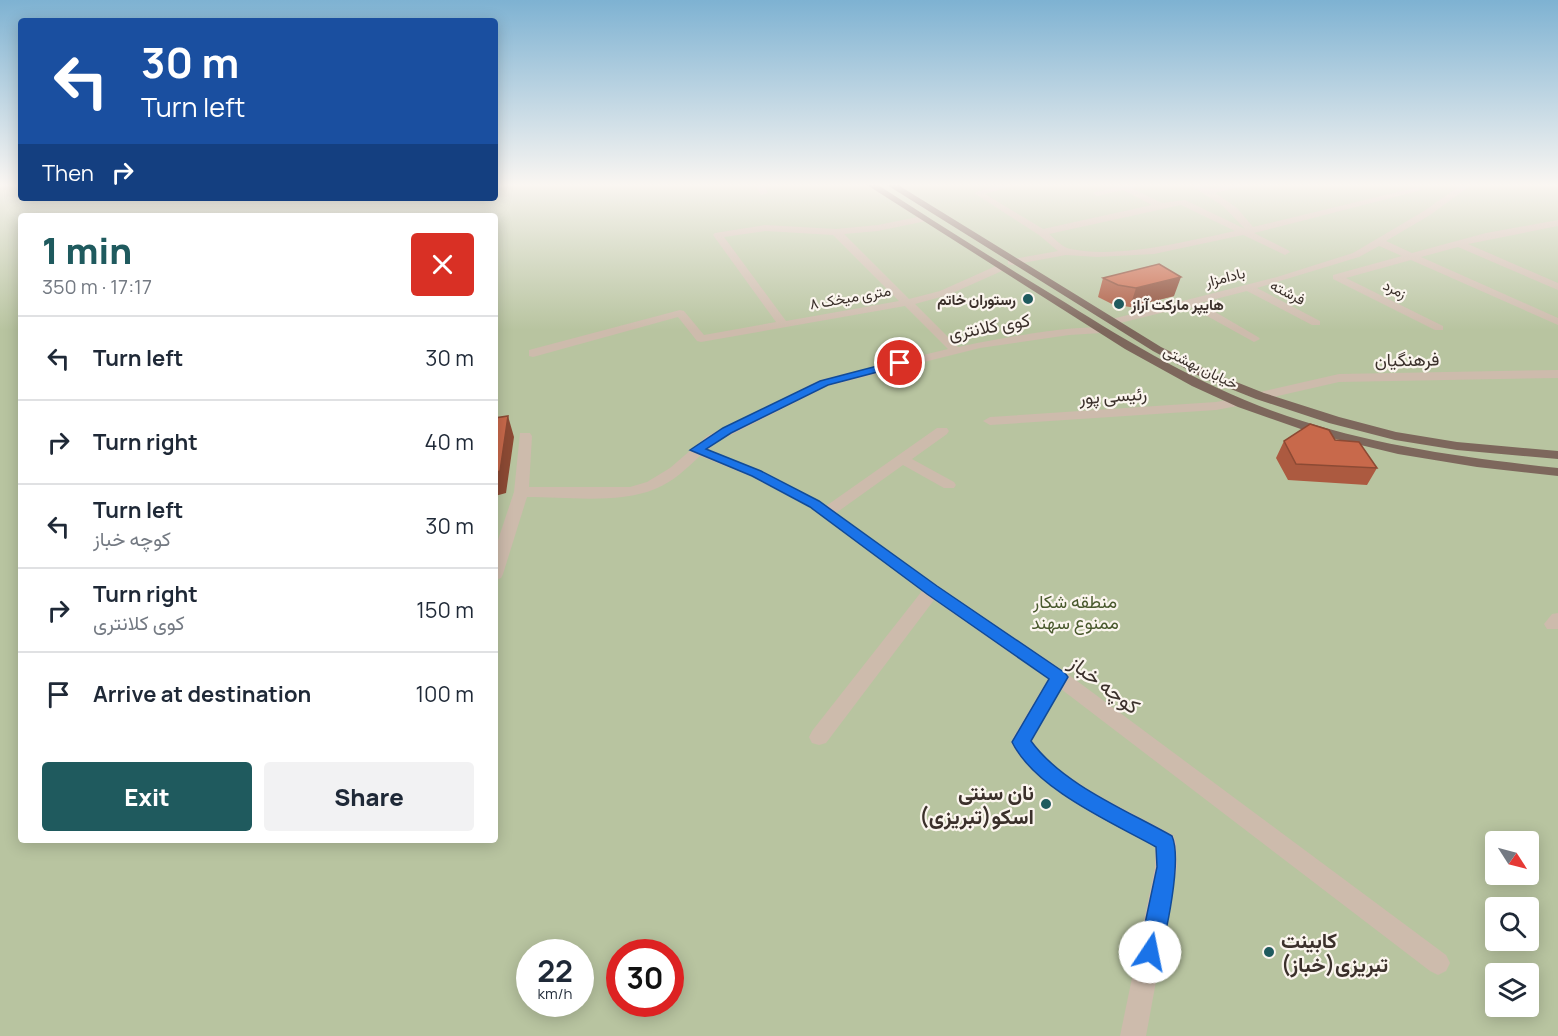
<!DOCTYPE html>
<meta charset="utf-8">
<style>
body{margin:0;font-family:Manrope,Vazirmatn,sans-serif;background:#f2f2f3;color:#1f2937;height:100vh;display:flex;flex-direction:column;font-size:22px;white-space:nowrap}
*{box-sizing:border-box;margin:0}
p{font-size:20px;color:#747a83}
.icon{flex:none;width:33px;height:33px;fill:none;stroke:currentColor;stroke-width:2;stroke-linecap:round;stroke-linejoin:round}
.map{position:relative;flex:1;overflow:hidden}
.side{position:absolute;left:18px;top:213px;width:480px;height:630px;display:flex;flex-direction:column;background:#fff;border-radius:6px;box-shadow:0 3px 15px #0003}
.side>*{flex:none}
.banner{position:absolute;left:18px;top:18px;width:480px;height:183px;border-radius:6px;box-shadow:0 3px 15px #0003;background:#1a4fa0;color:#fff;overflow:hidden}
.needle{width:39px;rotate:126deg}
.fabs{position:absolute;left:1485px;top:831px;display:grid;gap:12px}
.fabs a{display:grid;place-items:center;width:54px;height:54px;border-radius:6px;background:#fff;box-shadow:0 3px 15px #0003;font-size:30px}
.speed{position:absolute;left:516px;top:939px;display:flex;gap:12px;font-size:30px;font-weight:700;text-align:center}
.speed>*{display:grid;place-content:center;width:78px;height:78px;border-radius:50%;background:#fff;box-shadow:0 3px 15px #0003;line-height:1}
.speed small{font-size:15px;font-weight:400}
.speed .limit{border:9px solid #d22;background:#fff;color:#111}
.pin{position:absolute;display:grid;place-items:center;width:51px;height:51px;color:#fff;margin:-26px;border:3px solid #fff;border-radius:50%;box-shadow:0 2px 6px #0007}
.me{position:absolute;width:66px;margin:-33px;rotate:11deg;stroke-linejoin:round;filter:drop-shadow(0 0 4px #0008)}
.turn{display:flex;align-items:center;gap:21px;height:126px;padding:0 24px;font-size:27px}
.turn .icon{width:78px;height:78px;stroke-width:2.5}
.turn b{display:block;font-size:42px;line-height:51px}
.then{display:flex;align-items:center;height:57px;padding:0 24px;background:#0003;gap:12px;font-size:22px}
.round{display:grid;place-items:center;flex:none;width:63px;height:63px;border-radius:6px;background:#f2f2f3}
.overview{display:flex;align-items:center;justify-content:space-between;height:102px;padding:0 24px}
h1{font-size:36px;font-weight:800;line-height:45px;color:#1f5a5e}
.button{display:flex;gap:12px;margin-top:auto;padding:12px 24px}
.button a{flex:1;height:69px;border-radius:6px;background:#1f5a5e;color:#fff;font-size:24px;font-weight:800;line-height:69px;text-align:center}
.button a+a{background:#f2f2f3;color:#1f2937}
ul{padding:0;list-style:none}
li{display:flex;align-items:center;gap:18px;height:84px;padding:0 24px;border-top:2px solid #e0e1e3}
li div{flex:1}
li b{display:block;font-size:22px}
li em{font-style:normal}
.map>svg:first-child{display:block}
.green{fill:#b8c4a0;fill-rule:evenodd}
.lines{fill:none;stroke-linecap:round;stroke-linejoin:round}
.minor{fill:#cdbbac;fill-rule:evenodd}
.major{fill:#7d675c;fill-rule:evenodd}
.wall{fill:#ac5a40}
.shaded-wall{fill:#8c4a34}
.building{fill:#c8694b;stroke:#8c4a34;stroke-width:1.5}
.route{fill:#1a73e8;stroke:#114b97;stroke-width:1.5}
.poi-dot{fill:#1f5a5e;stroke:#fbf5ee;stroke-width:2}
.labels{text-anchor:middle;dominant-baseline:central;stroke-width:4.5;stroke-linejoin:round;paint-order:stroke}
.far-street-label{font-size:15px;fill:#3b302b;stroke:#fbf5ee}
.far-poi-label{font-size:15px;font-weight:bold;fill:#3b302b;stroke:#fbf5ee;text-anchor:end}
.street-label{font-size:18px;fill:#3b302b;stroke:#fbf5ee}
.park-label{font-size:18px;fill:#4a5a2e;stroke:#fbf5ee}
.near-street-label{font-size:21px;fill:#3b302b;stroke:#fbf5ee}
.near-poi-label{font-size:21px;font-weight:bold;fill:#3b302b;stroke:#fbf5ee;text-anchor:end}
</style>
<div class="map">
<svg width="1558" height="1036" viewBox="0 0 1558 1036">
<rect width="100%" height="100%" fill="#f4ebe1"/>
<path class="green" d="M0,185H21V198H495V185H1558V1036H0ZM21,216H495V840H21ZM1496,842H1528V874H1496ZM1496,908H1528V940H1496ZM530,952H580V1004H530ZM620,952H670V1004H620ZM1496,974H1528V1006H1496Z"/>
<g class="lines">
<path class="minor" d="M755,185H764L768,193L761,195Z
M999,185H1016L985,194L1043,229L1152,205L1123,190L1097,196L1093,193L1123,185H1137L1133,189L1162,203L1185,200L1245,229L1223,206L1190,185H1201L1209,189L1229,185H1249L1215,193L1237,208L1253,227L1418,187L1422,190L1254,233L1288,250L1290,252L1285,255L1243,235L1154,254L1097,257L1066,255L1012,265L1008,264V260L1058,251L1039,235L974,193ZM1181,205L1235,231C1188,241 1118,259 1071,249C1063,248 1055,239 1049,234Z
M1461,185H1471L1430,215L1386,241L1412,253L1486,233L1558,220V226L1468,244L1558,283V290L1458,247L1421,257L1558,318V325L1411,260L1346,278L1443,326V330H1435L1333,279V275L1402,256L1379,246L1359,257L1257,288L1320,321V325H1312L1247,291L1200,303L1258,337L1260,339L1254,342L1189,306L1112,325L1106,322L1108,320L1277,277L1353,253L1424,211Z
M923,216L926,217V221L878,231L844,234L909,299L940,291L996,266H1004V270L948,295L915,304L958,347C979,342 1095,320 1107,330L1101,333L1069,335L980,348L828,386L717,442L708,450L762,471L826,506L937,428H947L949,431L947,434L912,459L954,482L956,485L954,488H944L903,465L836,513L938,586L1065,672L1446,955L1450,963L1446,971L1438,975L1430,971L1061,689L1032,741C1063,784 1127,809 1173,835L1176,842L1177,867L1146,1036H1120L1155,867V847C1110,822 1034,789 1011,742L1014,736L1048,679L934,600L826,743L819,745L812,743L809,737L812,731L922,591L809,507L752,477L700,456C687,468 673,482 655,489C619,504 566,497 527,497L503,574L501,578L495,580V549L514,492L520,433H530L532,436L529,487H630L647,482L670,468L707,436L820,380L948,349L905,306L701,342L697,341L678,317L533,357L529,356V350L680,310L684,311L704,335L776,322L713,235L715,233L765,225L836,229L878,225ZM765,231L833,235L899,301L786,321L724,237Z
M1558,370V378L1339,382L1260,400L1254,396L1256,393L1339,374Z
M1238,398L1244,402L1243,405L1216,410L990,425L983,421L990,417L1216,402Z
M1558,613V629H1547L1544,624L1552,614Z"/>
<path class="major" d="M867,185H878C940,225 1003,265 1066,303C1136,347 1208,389 1287,416C1375,446 1466,458 1558,468V476L1477,467L1398,454L1315,434L1238,407L1192,386L1125,349Z
M887,185H898L1161,347L1211,372L1264,393L1339,417L1396,432L1457,442L1558,451V459L1457,450L1395,440L1329,423L1256,399L1203,378L1153,351Z"/>
</g>
<path class="wall" d="M1103,278L1174,296L1130,307L1112,304L1098,297Z
M1335,440L1377,468L1367,485L1288,480L1276,458L1284,441Z"/>
<path class="shaded-wall" d="M1181,277L1174,296L1130,307L1136,288Z
M508,416L514,437L506,493L495,496V473Z"/>
<path class="building" d="M1159,264L1181,277L1136,288L1118,285L1103,278Z
M508,416L500,471L495,473V418Z
M1310,424L1329,430L1335,440L1359,442L1377,468L1296,464L1284,441Z"/>
<linearGradient id="sky" x2="0" y2="1"><stop stop-color="#7eb2d2"/><stop offset="0.56" stop-color="#faf6f2"/><stop offset="1" stop-color="#faf6f2" stop-opacity="0"/></linearGradient>
<rect width="1558" height="330" fill="url(#sky)"/>
<path class="route" d="M900,360L905,363L904,365L828,385L731,433L706,449L761,471L819,501L937,586L1065,673L1068,677L1031,741C1062,784 1126,810 1172,836C1182,859 1167,936 1157,959L1150,962L1142,959L1139,952L1157,867L1156,847C1111,822 1035,789 1012,742L1049,679L927,594L810,507L752,476L690,450L723,428L820,381Z"/>
<g class="poi-dot">
<circle cx="1028" cy="299" r="6"/>
<circle cx="1119" cy="304" r="6"/>
<circle cx="1046" cy="804" r="6"/>
<circle cx="1269" cy="952" r="6"/>
</g>
<g class="labels">
<g class="far-street-label">
<text transform="translate(1225 277) rotate(-14)">بادامزار</text>
<text transform="translate(1395 289) rotate(27)">زمرد</text>
<text transform="translate(1288 292) rotate(27)">فرشته</text>
<text transform="translate(850 297) rotate(-10)">۸ متری میخک</text>
<text transform="translate(1201 367) rotate(26)">خیابان بهشتی</text>
</g>
<g class="far-poi-label">
<text x="1016" y="299">رستوران خاتم</text>
<text x="1131" y="304" text-anchor="start">هایپر مارکت آراز</text>
</g>
<g class="street-label">
<text transform="translate(989 326) rotate(-10)">کوی کلانتری</text>
<text transform="translate(1407 359) rotate(-1)">فرهنگیان</text>
<text transform="translate(1113 395) rotate(-4)">رئیسی پور</text>
</g>
<g class="park-label">
<text x="1075" y="601">منطقه شکار<tspan x="1075" dy="21">ممنوع سهند</tspan></text>
</g>
<g class="near-street-label">
<text transform="translate(1105 684) rotate(37)">کوچه خباز</text>
</g>
<g class="near-poi-label">
<text x="1034" y="792">نان سنتی<tspan x="1034" dy="24">اسکو(تبریزی)</tspan></text>
<text x="1281" y="940" text-anchor="start">کابینت<tspan x="1281" dy="24">تبریزی(خباز)</tspan></text>
</g>
</g>
</svg>
<div class="fabs">
<a><svg class="needle" viewBox="-14 -14 28 28"><path d="M0-13l5 13h-10z" fill="#e53935"/><path d="M0 13l5-13h-10z" fill="#747a83"/></svg></a>
<a><svg class="icon" aria-label="search" viewBox="0 0 24 24"><circle cx="10" cy="10" r="6"/><path d="M15 15l6 6"/></svg></a>
<a><svg class="icon" aria-label="layers" viewBox="0 0 24 24"><path d="M12 4l9 5-9 5-9-5zM3 14l9 5 9-5"/></svg></a>
</div>
<div class="speed"><div>22<small>km/h</small></div><div class="limit">30</div></div>
<div class="pin" style="left:900px;top:363px;background:#d93025"><svg class="icon" aria-label="arrive" viewBox="0 0 24 24"><path d="M6 21V4h12l-3 4 3 4H6"/></svg></div>
<svg class="me" style="left:1150px;top:952px" viewBox="-20 -20 40 40"><circle r="19" fill="#fff"/><path d="M0-13L10 11 0 6-10 11z" fill="#1a73e8"/></svg>
<div class="banner">
<div class="turn"><svg class="icon" aria-label="left" viewBox="0 0 24 24"><path d="M17 20v-9H6M10 6l-5 5 5 5"/></svg><div><b>30 m</b>Turn left</div></div>
<div class="then">Then<svg class="icon" aria-label="right" viewBox="0 0 24 24"><path d="M7 20v-9h11M14 6l5 5-5 5"/></svg></div>
</div>
<section class="side">
<div class="overview"><div><h1>1 min</h1><p>350 m · 17:17</p></div><a class="round" style="background:#d93025;color:#fff"><svg class="icon" aria-label="close" viewBox="0 0 24 24"><path d="M6 6l12 12M18 6L6 18"/></svg></a></div>
<ul>
<li><svg class="icon" aria-label="left" viewBox="0 0 24 24"><path d="M17 20v-9H6M10 6l-5 5 5 5"/></svg><div><b>Turn left</b></div><em>30 m</em></li>
<li><svg class="icon" aria-label="right" viewBox="0 0 24 24"><path d="M7 20v-9h11M14 6l5 5-5 5"/></svg><div><b>Turn right</b></div><em>40 m</em></li>
<li><svg class="icon" aria-label="left" viewBox="0 0 24 24"><path d="M17 20v-9H6M10 6l-5 5 5 5"/></svg><div><b>Turn left</b><p>کوچه خباز</p></div><em>30 m</em></li>
<li><svg class="icon" aria-label="right" viewBox="0 0 24 24"><path d="M7 20v-9h11M14 6l5 5-5 5"/></svg><div><b>Turn right</b><p>کوی کلانتری</p></div><em>150 m</em></li>
<li><svg class="icon" aria-label="arrive" viewBox="0 0 24 24"><path d="M6 21V4h12l-3 4 3 4H6"/></svg><div><b>Arrive at destination</b></div><em>100 m</em></li>
</ul>
<div class="button"><a>Exit</a><a>Share</a></div>
</section>
</div>
